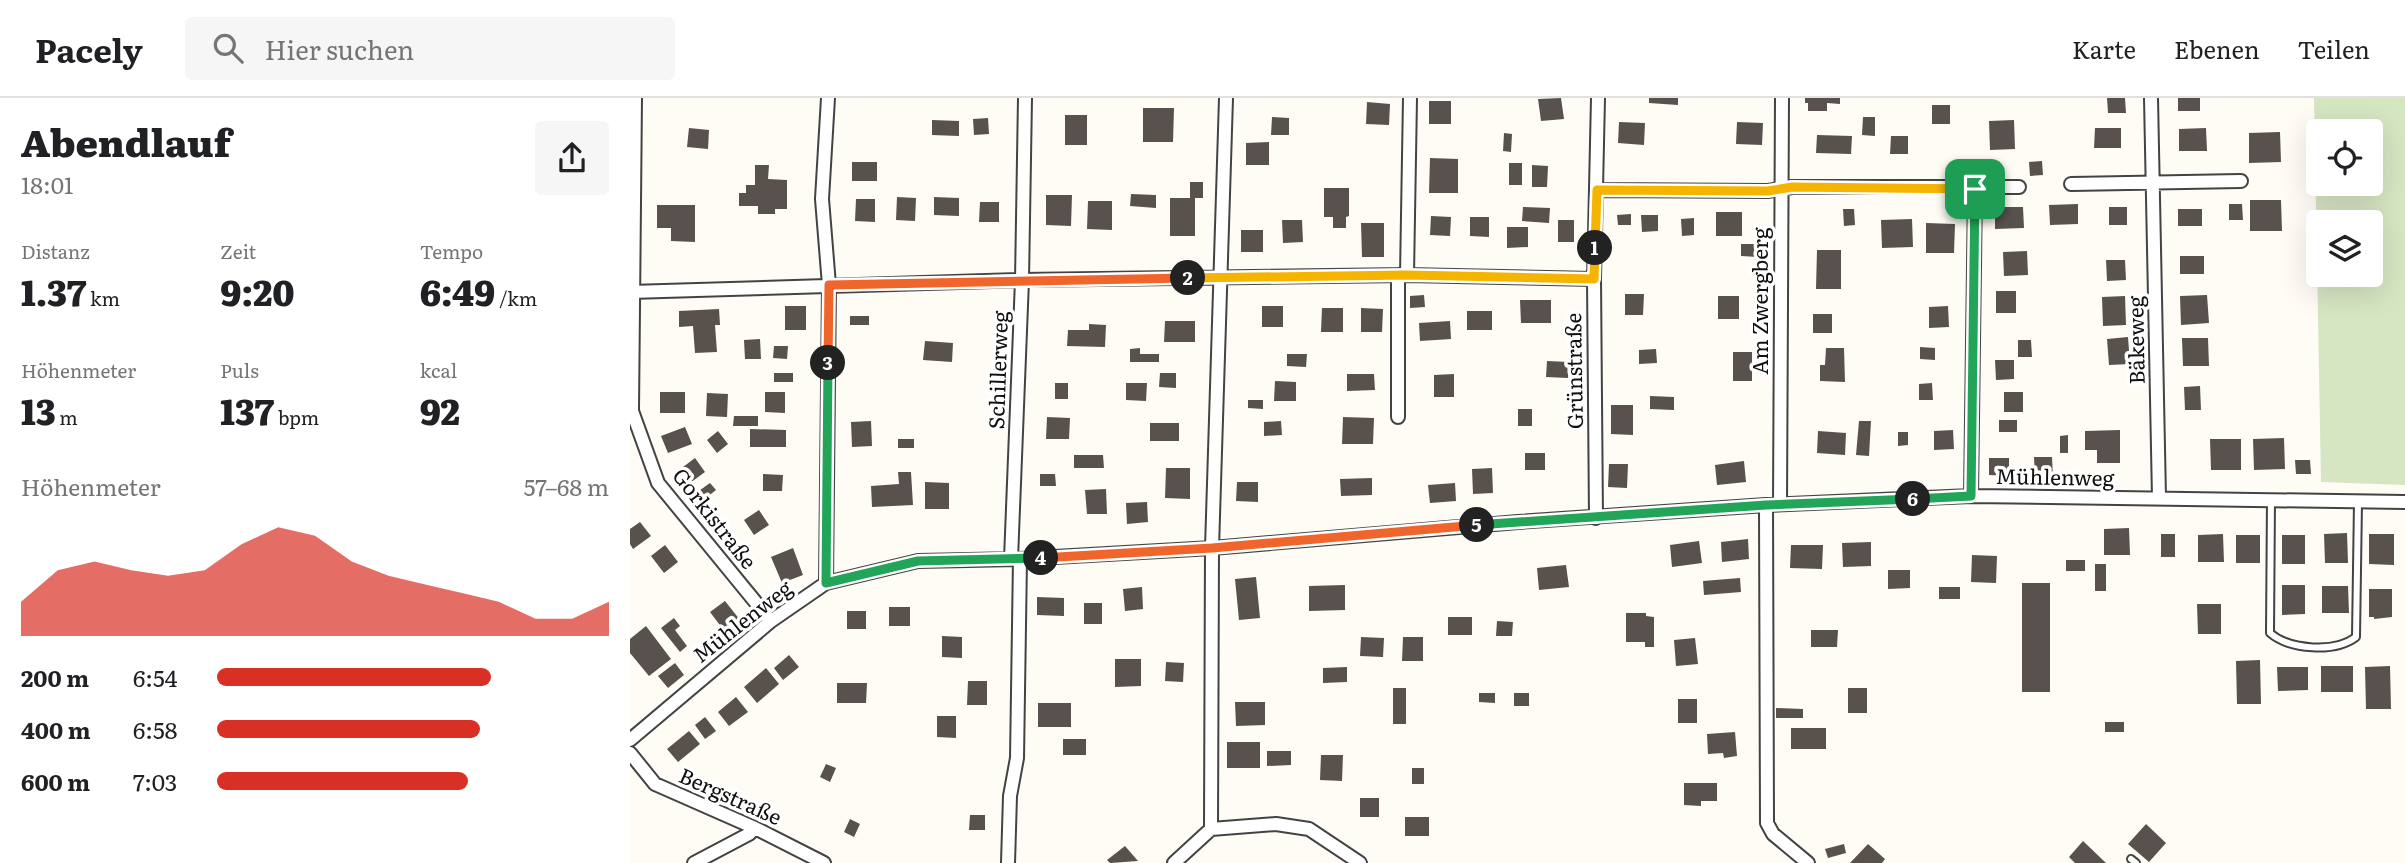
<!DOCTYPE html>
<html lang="de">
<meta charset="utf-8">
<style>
body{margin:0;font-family:Literata,serif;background:#f6f6f6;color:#202124;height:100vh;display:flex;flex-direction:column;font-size:26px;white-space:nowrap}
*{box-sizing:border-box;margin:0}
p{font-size:23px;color:#757577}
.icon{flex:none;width:38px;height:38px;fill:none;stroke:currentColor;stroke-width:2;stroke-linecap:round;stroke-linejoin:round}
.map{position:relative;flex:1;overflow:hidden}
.panel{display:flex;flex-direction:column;background:#fff;width:630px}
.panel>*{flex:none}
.controls{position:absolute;left:1676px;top:21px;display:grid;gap:14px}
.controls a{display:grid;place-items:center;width:77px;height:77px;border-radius:7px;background:#fff;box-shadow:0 7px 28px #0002;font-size:35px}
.pin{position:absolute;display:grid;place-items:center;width:60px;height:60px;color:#fff;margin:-30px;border-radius:14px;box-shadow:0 4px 10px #0006}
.km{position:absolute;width:35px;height:35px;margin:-18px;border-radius:50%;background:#222;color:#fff;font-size:19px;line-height:35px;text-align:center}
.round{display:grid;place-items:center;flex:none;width:74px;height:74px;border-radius:7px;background:#f6f6f6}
.headline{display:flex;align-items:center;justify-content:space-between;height:119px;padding:0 21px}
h1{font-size:38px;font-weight:800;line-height:52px}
.figures{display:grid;grid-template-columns:repeat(3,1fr);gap:10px;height:119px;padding:7px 21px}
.figures div{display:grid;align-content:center}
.figures b{font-size:35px;font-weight:800}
.figures small{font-size:19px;font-weight:400}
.figures p{font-size:19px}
.chart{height:196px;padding:14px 21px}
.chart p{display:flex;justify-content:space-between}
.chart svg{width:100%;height:126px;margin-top:7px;fill:#d93025;opacity:.7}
ul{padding:0 21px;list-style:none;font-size:23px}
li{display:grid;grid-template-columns:112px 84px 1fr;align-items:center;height:52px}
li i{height:18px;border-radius:9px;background:#d93025}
header{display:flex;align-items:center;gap:42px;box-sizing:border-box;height:98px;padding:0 35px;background:#fff;border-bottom:2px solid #e0e0e0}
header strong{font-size:33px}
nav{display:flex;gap:38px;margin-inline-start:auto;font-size:24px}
.search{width:490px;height:63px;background:#f6f6f6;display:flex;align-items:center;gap:18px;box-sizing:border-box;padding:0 24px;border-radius:7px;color:#757577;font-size:26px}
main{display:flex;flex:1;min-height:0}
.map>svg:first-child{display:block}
.green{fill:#d6e5c2;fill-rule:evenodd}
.building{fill:#58514e}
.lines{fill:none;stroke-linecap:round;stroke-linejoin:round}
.lane-casing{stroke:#434343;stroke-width:10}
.street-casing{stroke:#434343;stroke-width:16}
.lane{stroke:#fff;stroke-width:6}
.street{stroke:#fff;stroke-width:12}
.split-1-casing{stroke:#fff;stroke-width:14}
.split-2-casing{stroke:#fff;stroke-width:14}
.split-3-casing{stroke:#fff;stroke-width:14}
.split-4-casing{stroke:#fff;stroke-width:14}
.split-5-casing{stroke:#fff;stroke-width:14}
.split-6-casing{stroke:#fff;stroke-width:14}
.split-7-casing{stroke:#fff;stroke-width:14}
.split-1{stroke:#f5b400;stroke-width:9}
.split-2{stroke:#f5b400;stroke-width:9}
.split-3{stroke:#f0652b;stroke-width:9}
.split-4{stroke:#22a559;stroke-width:9}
.split-5{stroke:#f0652b;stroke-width:9}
.split-6{stroke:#22a559;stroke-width:9}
.split-7{stroke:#22a559;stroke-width:9}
.labels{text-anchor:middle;stroke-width:7;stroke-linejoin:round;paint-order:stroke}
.street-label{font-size:21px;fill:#101010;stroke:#fff}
</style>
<header>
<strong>Pacely</strong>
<div class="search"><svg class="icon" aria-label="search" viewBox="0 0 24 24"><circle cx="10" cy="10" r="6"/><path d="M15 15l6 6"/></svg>Hier suchen</div>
<nav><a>Karte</a><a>Ebenen</a><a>Teilen</a></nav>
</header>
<main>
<section class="panel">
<div class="headline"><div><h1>Abendlauf</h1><p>18:01</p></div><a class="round"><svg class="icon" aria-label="share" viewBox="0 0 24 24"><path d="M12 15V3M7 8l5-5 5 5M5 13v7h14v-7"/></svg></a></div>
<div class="figures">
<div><p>Distanz</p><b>1.37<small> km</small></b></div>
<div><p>Zeit</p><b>9:20</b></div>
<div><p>Tempo</p><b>6:49<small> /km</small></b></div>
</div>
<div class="figures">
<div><p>Höhenmeter</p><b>13<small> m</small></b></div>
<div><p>Puls</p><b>137<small> bpm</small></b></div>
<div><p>kcal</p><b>92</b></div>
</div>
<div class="chart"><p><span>Höhenmeter</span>57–68 m</p>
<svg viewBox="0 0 160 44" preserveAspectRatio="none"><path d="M0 44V32L10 21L20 18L30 21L40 23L50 21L60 12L70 6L80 9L90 18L100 23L110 26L120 29L130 32L140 38L150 38L160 32V44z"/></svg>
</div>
<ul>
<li><b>200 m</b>6:54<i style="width:70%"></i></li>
<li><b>400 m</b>6:58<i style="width:67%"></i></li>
<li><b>600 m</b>7:03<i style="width:64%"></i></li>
</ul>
</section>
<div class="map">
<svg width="1775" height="765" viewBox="0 0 1775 765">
<rect width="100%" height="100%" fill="#fefcf5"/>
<path class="green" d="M1684,0H1775V387L1691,384ZM1689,33H1741V86H1689ZM1689,124H1741V177H1689Z"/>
<path class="building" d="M931,0L934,21L911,23L908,1Z
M1019,0H1048V7L1019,5Z
M1175,0H1210V6L1197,5V13H1178V5H1175Z
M1477,0H1495L1496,15H1478Z
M1548,0H1570V13H1548Z
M799,3H821V26H799Z
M737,4L760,6L759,27L736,26Z
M1302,7H1320V26H1302Z
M513,10H544L543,44H513Z
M435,17H457V47H435Z
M642,19L659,20V37H641Z
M1233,19H1245V38L1232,37Z
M358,20L359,36L344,37L343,21Z
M302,22L329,23V38L302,37Z
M1384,22L1385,51L1360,52L1359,23Z
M989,24L1015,25L1014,47L988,45Z
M1107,24L1133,25L1132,47L1106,46Z
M59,30L79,32L78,51L57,49Z
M1465,30H1491V50H1464Z
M1576,30L1577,53H1549V31Z
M1650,34L1651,64L1619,65V35Z
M874,35L882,36L881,54L873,53Z
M1187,37L1222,38L1221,56L1186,55Z
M1261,38H1278V56H1260Z
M639,44V67H616V45Z
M800,60L828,61V95H799Z
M1412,63L1413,77L1400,78L1399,64Z
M222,64H247V83H222Z
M879,65H892V87H879Z
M125,67H139L138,81L157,82V111H145V116H128V108H109V95H116V87H125Z
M902,67L918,68L917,89H902Z
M560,84H573V100H565V138H540V100H560Z
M694,90H719V118L716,119V130H703V119H694Z
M501,96L526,97V110L500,108Z
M416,97H442L441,128L416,127Z
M267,99L286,100L285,123L266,122Z
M304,99L329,100V118L304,117Z
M226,101H245V124L225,123Z
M1620,102H1651L1652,133H1620Z
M458,103H482V132L457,131Z
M350,104H369V124H349Z
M1448,106V126L1420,127L1419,107Z
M1599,106H1612L1613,122H1599Z
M27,107H65V144L41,143V130H27Z
M893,109L920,110L919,125L892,123Z
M1365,109H1393L1394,130L1365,131Z
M1479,109H1497V127H1479Z
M1213,111H1224L1225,127L1214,128Z
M1548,111H1572V128H1548Z
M1086,114H1112V138H1086Z
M1001,116V127H988L987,117Z
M1011,117H1028V133L1012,134Z
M801,118L821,119L820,138L800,137Z
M840,119H859V139L840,138Z
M1064,120V137L1052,138L1051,121Z
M1282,121L1283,149L1252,150L1251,122Z
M652,122H672L673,144L653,145Z
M928,122H944V144H928Z
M731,125H754V159H732Z
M1296,125L1325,126L1324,155H1296Z
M877,129H898V149L877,150Z
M611,132H633V154H611Z
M1111,146H1128V159L1111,158Z
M1187,152H1211V191H1186Z
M1397,153L1398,177L1374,178L1373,154Z
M1550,158H1574V176H1550Z
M1476,162H1495L1496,182L1477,183Z
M1366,193H1386V215H1366Z
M995,196H1014L1013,217H995Z
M794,197L795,209L780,210V198Z
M1577,197L1579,225L1551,227L1550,198Z
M1088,198H1109V221H1088Z
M1495,198L1496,227L1473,228L1472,199Z
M890,202H921V225H891Z
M155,208H176V232H155Z
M632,208H653V229H632Z
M1318,208L1319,229L1299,230V209Z
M692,210H713V234H691Z
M731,210L753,211L752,234H731Z
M89,211L90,227H85L87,254L65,255L63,228L49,229V213Z
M837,213H862V232H837Z
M1183,216H1202V235H1183Z
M220,218H239V227H220Z
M535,223H565V244H534Z
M820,223L821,241L790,243L789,225Z
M459,226L476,227L475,249L437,248L438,232H459Z
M1498,239L1500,266L1479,267L1477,241Z
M1552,240H1578L1579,268H1553Z
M130,241L131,261H115L114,242Z
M1388,242H1401L1402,259H1388Z
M295,243L323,245L322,264L293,262Z
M144,248H158L157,261L143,260Z
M1290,249L1305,250V262L1290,261Z
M510,250V256H529V264H500V251Z
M1196,250H1214L1215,284L1190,283V267H1195Z
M1026,251L1027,265L1009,266V252Z
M1103,254H1122V283H1103Z
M657,256H677L676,269L657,268Z
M1365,262H1384V281L1366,282Z
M917,263L939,264L938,280L916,279Z
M144,275H163V284H144Z
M530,275H546V290L529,289Z
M717,276H744L745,292L717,293Z
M824,276V299H804V277Z
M645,283L666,284V303H644Z
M425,285H438V301H425Z
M496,285H517L516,303L496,302Z
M1302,285L1303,302H1289V286Z
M1570,288L1571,312H1555L1554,289Z
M30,294H55V315H30Z
M135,294H155V315L135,314Z
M1374,294H1393V314H1374Z
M77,295L98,296L97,319L76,318Z
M1020,298L1044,299V312L1020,311Z
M618,302H633V311L618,310Z
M981,307H1003V337L981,336Z
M888,311H902V328H888Z
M104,318H128V328H103Z
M417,319L440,320L439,341H416Z
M713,319L744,320L743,346H712Z
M1369,322H1387V334H1369Z
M241,323L242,348L222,349L221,324Z
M651,323L652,337L634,338V324Z
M1229,323H1241L1239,358L1226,357Z
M520,325H549V343H520Z
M55,329L62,346L38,355L31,338Z
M120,331L156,332V349H120Z
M1323,332L1324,351L1304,352V333Z
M1490,332V365H1467V352H1455V333Z
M88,333L98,346L87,355L77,342Z
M1188,333L1216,335L1215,357L1187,355Z
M1268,334H1278V347L1268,348Z
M1438,337V355H1430V338Z
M1654,340L1655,371L1624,372L1623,341Z
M268,341H284V350H268Z
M1580,341H1611V372H1581Z
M895,355H915V372H895Z
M444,357H473L474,370H444Z
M1404,359H1422L1423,380H1405Z
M65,360L75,374L60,385L49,372Z
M1359,360H1379V378L1359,377Z
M1665,362H1680L1681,376H1666Z
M1114,363L1116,384L1087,387L1085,367Z
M979,366H998L997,390L978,389Z
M536,370H560V401L535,400Z
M862,370L863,395L843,396L842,371Z
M268,374H281L283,407L242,409L241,388L269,386Z
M133,376L153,377L152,393H133Z
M410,376H425L426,388H410Z
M742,380V397L711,398L710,381Z
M295,384L319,385V411H295Z
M607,384H628V404L606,403Z
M80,385L86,392L72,403L66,395Z
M825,385L826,403L800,405L798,387Z
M476,391L477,416H457L455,392Z
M517,404L518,424L497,426L496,405Z
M129,412L139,427L124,437L114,422Z
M10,424L21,438L3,451L0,446V431Z
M1499,430L1500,457H1474V431Z
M1717,435L1718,465H1695L1694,436Z
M1531,436H1545V459H1531Z
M1593,436L1594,464H1568V437Z
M1739,436H1764V467L1739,466Z
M1606,437H1630V465H1606Z
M1652,437H1675V466H1652Z
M1118,441L1119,461L1092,464L1091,444Z
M1069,443L1072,465L1042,469L1040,447Z
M1241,444V468L1213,469L1212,445Z
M35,447L48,464L34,475L21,458Z
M1161,447H1193L1192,471L1160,470Z
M163,450L173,477L152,485L141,459Z
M1342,457L1367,458L1366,485L1341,484Z
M1436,462H1455V473H1436Z
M1465,466H1476V493H1465Z
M936,467L939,489L909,492L907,470Z
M1258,472H1280V490L1258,491Z
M626,479L630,520L609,522L605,481Z
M1110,480L1111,494L1074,497L1073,483Z
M1392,485H1420V594H1392Z
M715,487V512L679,513V488Z
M1652,487H1675V516L1652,517Z
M1692,488H1718L1719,515H1692Z
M512,489L513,511L495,513L493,491Z
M1309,489H1330V501H1309Z
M1739,491H1762V519L1744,521V519H1739Z
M407,499L434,500V518L407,517Z
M95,503L110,522L95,534L80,514Z
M454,505H472V526H454Z
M1567,506H1591V536H1568Z
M259,509H280V528H259Z
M217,513H236V531H217Z
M996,515H1016V518L1024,519V549H1015V544H996Z
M818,519H842V537H818Z
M44,520L50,528L45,532L57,548L50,554L31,530Z
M867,523L883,524L882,538H866Z
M16,528L41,561L19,578L0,555V541Z
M1181,532H1208L1207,549H1181Z
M312,538L332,539V560L312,559Z
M731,539L754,540L753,559L730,558Z
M773,539H793V563H772Z
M1065,540L1068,566L1046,568L1044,542Z
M159,557L169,569L153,582L144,570Z
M485,561H511V588L485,589Z
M1630,562L1631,606H1607L1606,563Z
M536,564L554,565L553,584L535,583Z
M45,565L54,577L38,590L28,578Z
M1691,568H1723V594H1691Z
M1760,568L1761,611H1736L1735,569Z
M717,569V584L693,585V570Z
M1647,569H1678V592L1648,593Z
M136,570L149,586L127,605L114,589Z
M338,583H357V607H337Z
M207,585H237L236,605H207Z
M763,590H776V626H763Z
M1218,590H1237V615H1218Z
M849,595H865V605L849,604Z
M884,595H899V608H884Z
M106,599L118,614L99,628L88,614Z
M1048,601H1067V625H1048Z
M605,604H635V627L606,628Z
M408,605H441V629H408Z
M1146,610L1173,611V620H1146Z
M307,618H326V640L307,639Z
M75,619L86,633L75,641L65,627Z
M1475,624H1494V634H1475Z
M1161,630H1196V651H1161Z
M59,633L70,646L48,664L37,651Z
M1105,634L1107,658L1094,660L1093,655L1078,656L1077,636Z
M433,641H456V657H433Z
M597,644H630V670H597Z
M637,653H661V667L637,668Z
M691,657H713L712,683L690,682Z
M196,666L206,670L200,684L190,679Z
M782,670H794V686H782Z
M1054,685H1087V703H1071V708L1054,707Z
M730,700H749V719H730Z
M340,717H355V732H339Z
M775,719H799V738H775Z
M220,721L230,726L224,739L214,734Z
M1516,726L1536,745L1519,764L1498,746Z
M1453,743L1476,765H1445L1439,759Z
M1214,746L1216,755L1198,760L1195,751Z
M1238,746L1255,761L1252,765H1220Z
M495,748L508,763L480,765L477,762Z"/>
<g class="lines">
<g class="lane-casing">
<path id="lane" d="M1641,401L1640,535C1660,552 1705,555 1726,539L1728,404
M1501,761L1506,765"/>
</g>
<g class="street-casing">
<path id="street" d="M5,0L2,313L28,385L141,523
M1521,0L1529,400
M1441,86L1611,83
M967,92L1138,93L1162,89H1389
M777,177L780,0
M0,194L392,182L777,177L964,181
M768,319V177
M1341,398L1345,91
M1150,406L1152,0
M1136,407L1137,725L1143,736L1178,765
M966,420L964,181L968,0
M381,461L392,182L395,0
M196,485L199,187L192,101L198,0
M0,642L141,523L196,485L288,463L390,461L582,450L888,424L1136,407L1341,398L1775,404
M0,655L25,686L125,730L194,765
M581,731L582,450L596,0
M64,765L119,736L125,730
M378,765L380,698L387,660L390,461
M544,765L581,731L646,726L679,731L730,765"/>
</g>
<use href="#lane" class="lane"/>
<use href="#street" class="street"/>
</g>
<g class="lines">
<g class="split-1-casing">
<path id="split-1" d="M965,150L967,92L1138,93L1162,89L1345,91"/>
</g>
<g class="split-2-casing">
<path id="split-2" d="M558,180L777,177L964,181L965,150"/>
</g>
<g class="split-3-casing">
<path id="split-3" d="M198,265L199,187L558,180"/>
</g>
<g class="split-4-casing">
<path id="split-4" d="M198,265L196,485L288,463L411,460"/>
</g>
<g class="split-5-casing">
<path id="split-5" d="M411,460L582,450L847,427"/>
</g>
<g class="split-6-casing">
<path id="split-6" d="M847,427L1136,407L1283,401"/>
</g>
<g class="split-7-casing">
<path id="split-7" d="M1283,401L1341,398L1345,91"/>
</g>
<use href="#split-1" class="split-1"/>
<use href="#split-2" class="split-2"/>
<use href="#split-3" class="split-3"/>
<use href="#split-4" class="split-4"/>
<use href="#split-5" class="split-5"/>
<use href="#split-6" class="split-6"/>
<use href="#split-7" class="split-7"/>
</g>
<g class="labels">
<g class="street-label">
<text transform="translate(1131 203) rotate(-90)" y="7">Am Zwergberg</text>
<text transform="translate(1507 242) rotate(-91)" y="7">Bäkeweg</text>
<text transform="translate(369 272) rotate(-88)" y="7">Schillerweg</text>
<text transform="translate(945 273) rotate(-91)" y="7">Grünstraße</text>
<text transform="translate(1425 380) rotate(1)" y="7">Mühlenweg</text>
<text transform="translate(84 421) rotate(52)" y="7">Gorkistraße</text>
<text transform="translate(113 524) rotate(-38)" y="7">Mühlenweg</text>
<text transform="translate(100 699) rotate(24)" y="7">Bergstraße</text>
</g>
</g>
</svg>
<div class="controls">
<a><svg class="icon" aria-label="locate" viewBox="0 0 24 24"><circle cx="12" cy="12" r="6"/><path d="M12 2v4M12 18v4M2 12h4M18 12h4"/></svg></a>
<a><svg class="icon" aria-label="layers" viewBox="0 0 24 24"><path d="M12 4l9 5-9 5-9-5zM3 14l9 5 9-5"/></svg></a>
</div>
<div class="pin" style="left:1345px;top:91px;background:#1e9e55"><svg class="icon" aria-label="arrive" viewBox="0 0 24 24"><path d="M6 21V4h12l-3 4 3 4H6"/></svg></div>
<b class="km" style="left:965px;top:150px">1</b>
<b class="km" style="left:558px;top:180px">2</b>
<b class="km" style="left:198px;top:265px">3</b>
<b class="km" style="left:411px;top:460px">4</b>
<b class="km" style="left:847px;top:427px">5</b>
<b class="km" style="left:1283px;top:401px">6</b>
</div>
</main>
